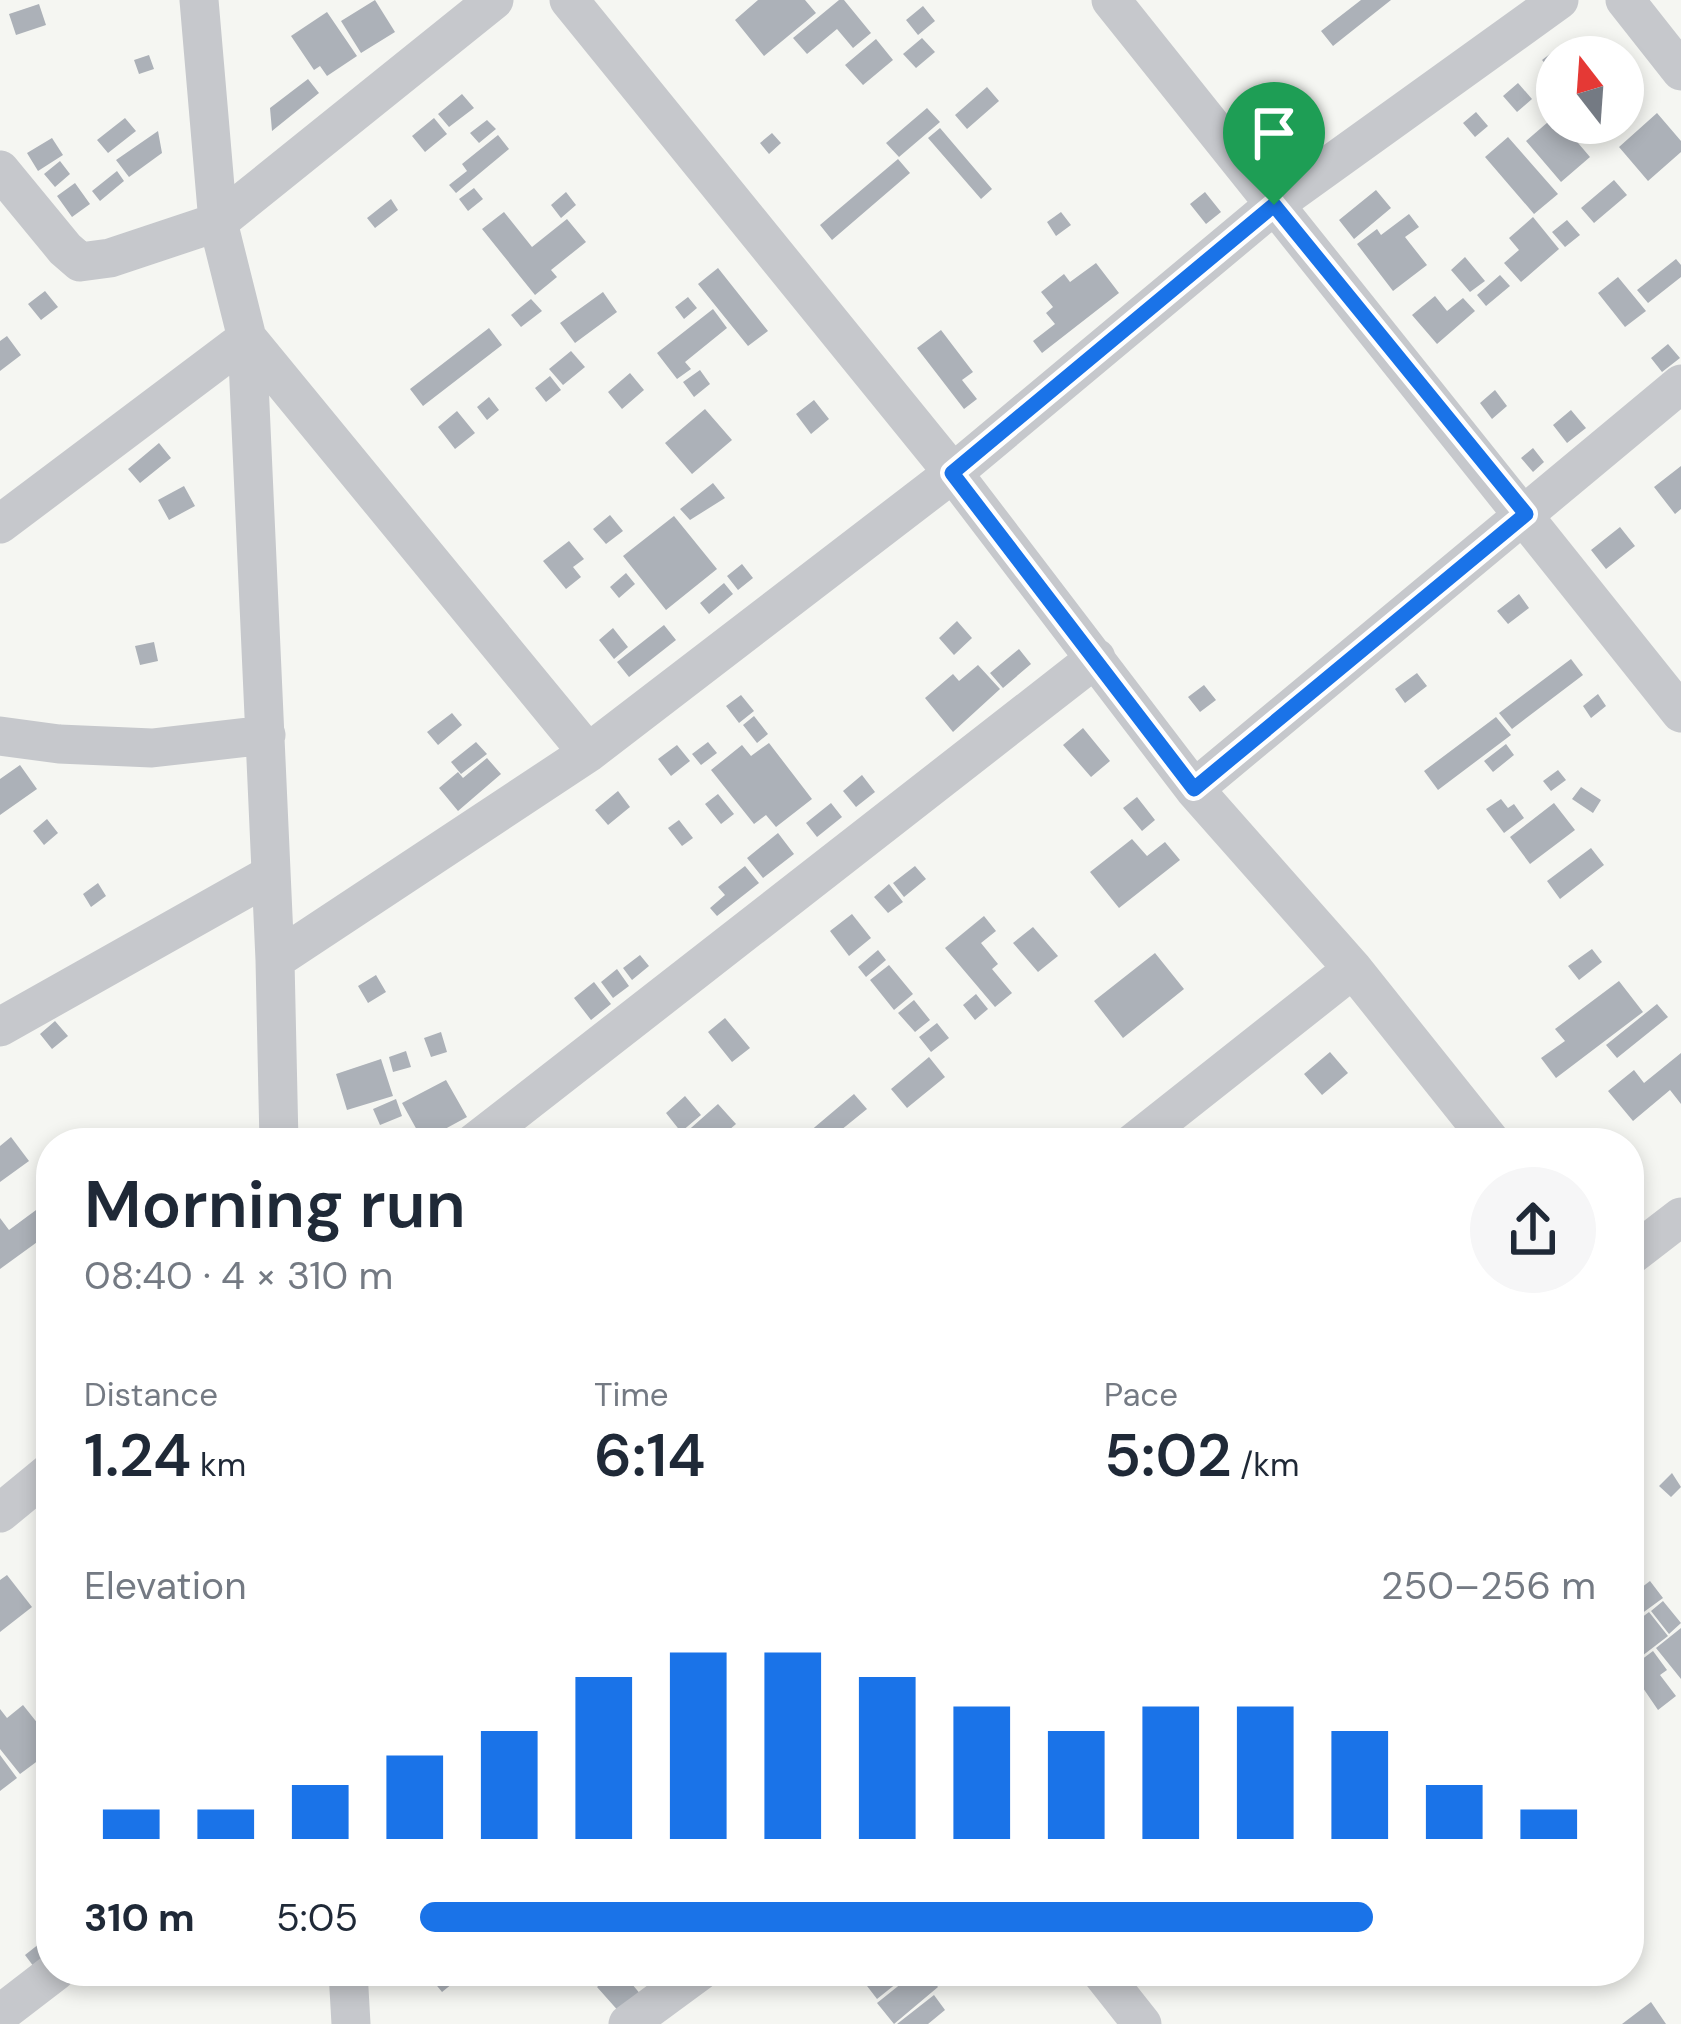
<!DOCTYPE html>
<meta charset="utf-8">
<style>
body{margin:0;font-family:"DM Sans",sans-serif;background:#f6f6f7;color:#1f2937;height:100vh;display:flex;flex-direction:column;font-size:45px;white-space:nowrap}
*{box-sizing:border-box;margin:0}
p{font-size:39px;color:#747a83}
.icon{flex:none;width:66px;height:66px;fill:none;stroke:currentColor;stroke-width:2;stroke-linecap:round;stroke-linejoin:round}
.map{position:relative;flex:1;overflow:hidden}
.drawer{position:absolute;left:36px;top:1128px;width:1608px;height:858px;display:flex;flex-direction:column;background:#fff;border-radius:48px;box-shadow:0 6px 18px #0003}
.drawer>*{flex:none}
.needle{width:78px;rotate:343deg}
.controls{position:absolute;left:1536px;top:36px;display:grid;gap:24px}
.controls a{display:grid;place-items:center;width:108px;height:108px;border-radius:50%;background:#fff;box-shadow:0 6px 18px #0003;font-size:60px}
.pin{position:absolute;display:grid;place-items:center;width:102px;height:102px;color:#fff;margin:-123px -51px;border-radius:50% 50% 50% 0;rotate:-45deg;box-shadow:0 0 12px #0007}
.pin .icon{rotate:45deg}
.round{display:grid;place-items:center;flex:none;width:126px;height:126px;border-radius:63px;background:#f6f6f7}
.summary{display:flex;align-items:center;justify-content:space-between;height:204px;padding:0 48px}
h1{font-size:66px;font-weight:600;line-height:90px}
.figures{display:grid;grid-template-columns:repeat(3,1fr);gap:18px;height:204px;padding:12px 48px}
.figures div{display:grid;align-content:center}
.figures b{font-size:60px;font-weight:600}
.figures small{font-size:33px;font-weight:400}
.figures p{font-size:33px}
.chart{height:336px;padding:24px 48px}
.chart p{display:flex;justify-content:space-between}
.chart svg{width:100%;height:216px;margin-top:12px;stroke:#1a73e8;stroke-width:6}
ul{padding:0 48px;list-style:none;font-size:39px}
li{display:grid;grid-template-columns:192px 144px 1fr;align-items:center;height:90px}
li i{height:30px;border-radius:15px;background:#1a73e8}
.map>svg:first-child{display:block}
.building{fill:#acb1b8}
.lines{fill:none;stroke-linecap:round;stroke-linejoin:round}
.minor{stroke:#c6c8cc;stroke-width:39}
.route-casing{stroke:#fff;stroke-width:24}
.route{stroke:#1a73e8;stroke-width:15}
</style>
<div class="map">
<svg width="1681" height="2024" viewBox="0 0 1681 2024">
<rect width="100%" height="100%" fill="#f5f6f2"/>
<path class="building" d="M375,0L395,32L361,53L341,21Z
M758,0H805L816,13L764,56L735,20Z
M839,0H844L871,33L853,48L837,29L807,54L793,38Z
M1361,0H1391L1333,46L1321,31Z
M39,4L46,25L16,35L9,14Z
M923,6L935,21L918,35L906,20Z
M327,12L357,56L327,76L320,66L314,70L291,36Z
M922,38L935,52L916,68L903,54Z
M876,39L893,60L863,85L845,65Z
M1559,47L1568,57H1557V77L1542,60Z
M149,55L154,69L139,74L134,60Z
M308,79L319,93L272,131L270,108Z
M1518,83L1532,99L1517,112L1503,96Z
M987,87L999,101L967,129L955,115Z
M462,94L474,108L449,127L438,114Z
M927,108L940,122L899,157L886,143Z
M1476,112L1488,126L1475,137L1463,123Z
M1657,113L1681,141V152L1648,181L1619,147Z
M1555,116L1590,157L1561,182L1526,141Z
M125,118L136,131L108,153L97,140Z
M434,118L447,134L425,152L412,136Z
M487,120L496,129L479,143L470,133Z
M940,128L992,189L981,199L928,138Z
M158,131L162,153L129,177L116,160Z
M772,133L781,143L769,154L760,143Z
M498,135L509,149L456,193L449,185L467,171L462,164Z
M1508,137L1558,194L1534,214L1485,157Z
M52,138L63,155L38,171L27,153Z
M898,159L910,173L832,240L820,225Z
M60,161L70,174L55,187L44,174Z
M117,171L124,181L100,201L92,191Z
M1614,180L1627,195L1594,223L1581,208Z
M75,183L90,204L72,217L57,196Z
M474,188L483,199L468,211L459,199Z
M1376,190L1391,208L1354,239L1339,220Z
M566,192L576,205L561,218L551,205Z
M1205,192L1221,212L1206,224L1190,204Z
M391,199L398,210L375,228L367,218Z
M504,212L532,247L567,219L586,242L551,270L557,277L535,295L482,229Z
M1061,212L1071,225L1056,236L1047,222Z
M1409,214L1419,227L1405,237L1427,265L1393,291L1357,244L1377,229L1381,235Z
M1533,217L1559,249L1521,282L1504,263L1519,250L1509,238Z
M1567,220L1580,235L1565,247L1552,232Z
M1465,257L1485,281L1470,292L1451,270Z
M1676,259L1681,265V277L1648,303L1637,290Z
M1096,263L1119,293L1042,353L1033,341L1055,324L1046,313L1053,307L1041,292L1064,274L1070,282Z
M718,268L768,331L748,346L698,284Z
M1500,275L1510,286L1486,306L1477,295Z
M1618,277L1646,311L1625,327L1598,293Z
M45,291L58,307L41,320L28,304Z
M603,292L617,312L575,343L560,323Z
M1435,296L1447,311L1463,298L1475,311L1437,344L1412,315Z
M688,297L697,308L684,319L675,307Z
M531,299L542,311L521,327L511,315Z
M713,309L727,328L685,362L691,369L677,379L657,353Z
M489,328L502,345L423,406L410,389Z
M941,330L973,372L962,380L977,399L964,409L917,348Z
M7,336L21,355L0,371V341Z
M1668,344L1680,358L1662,372L1651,358Z
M571,351L585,367L563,385L549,369Z
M700,370L710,384L694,397L683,382Z
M630,373L644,390L622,409L608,392Z
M550,376L561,390L546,402L535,388Z
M1495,390L1507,406L1492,419L1480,403Z
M489,397L499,410L487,420L477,407Z
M814,400L829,419L811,434L796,414Z
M705,409L732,440L692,474L665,443Z
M1571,410L1586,428L1567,443L1553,425Z
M457,411L475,433L455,449L438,427Z
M159,443L171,458L140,483L128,469Z
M1533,448L1544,462L1533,472L1521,458Z
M1681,466V509L1675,514L1654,487Z
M713,483L725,498L690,520L680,509Z
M184,486L195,506L169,520L158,500Z
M610,515L623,531L606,544L593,529Z
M674,516L717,569L666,610L623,556Z
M1620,527L1635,546L1606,569L1591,550Z
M569,541L584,559L573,567L581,577L566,589L543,561Z
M742,564L753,578L738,590L727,576Z
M626,573L635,584L619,598L610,587Z
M724,583L733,594L709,614L700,603Z
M1519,594L1529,608L1508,624L1497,611Z
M957,621L972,638L954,655L939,638Z
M664,625L676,640L629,677L617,662Z
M613,628L628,647L614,659L599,640Z
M154,642L158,661L140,665L135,646Z
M1019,649L1031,664L1003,688L990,673Z
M1571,659L1583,675L1512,729L1499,713Z
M978,665L1000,689L953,732L925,698L953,674L959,681Z
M1417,673L1427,686L1405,703L1395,689Z
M1204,685L1216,700L1200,712L1188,697Z
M1598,694L1606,706L1591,718L1583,706Z
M741,695L754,711L739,723L726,706Z
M452,713L462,725L438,745L427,732Z
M754,716L768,734L757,743L743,725Z
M1496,717L1511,735L1438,790L1424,771Z
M1083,728L1110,761L1091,777L1063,745Z
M476,742L487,754L461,774L451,762Z
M708,742L717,753L701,765L692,754Z
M769,743L812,799L776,827L766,815L754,824L711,770L742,745L751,756Z
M1506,744L1514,755L1493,772L1484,761Z
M677,745L690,761L671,776L658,759Z
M487,758L501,774L458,811L439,788L458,772L463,778Z
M20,765L37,789L0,815V779Z
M1558,770L1566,780L1551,791L1543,781Z
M862,775L875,792L856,807L843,791Z
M1581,787L1601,800L1593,813L1572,799Z
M618,791L630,807L608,825L595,810Z
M718,794L734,814L721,824L705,804Z
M1137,797L1155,820L1142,831L1123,808Z
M1501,799L1508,808L1514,804L1524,818L1504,833L1486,809Z
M831,803L842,817L817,837L806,823Z
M1554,803L1575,830L1530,864L1510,837Z
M47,819L58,833L44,845L33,831Z
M679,820L693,838L682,846L668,828Z
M778,833L794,854L763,878L747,858Z
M1132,839L1147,856L1165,842L1180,860L1119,908L1090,872Z
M1591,848L1604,865L1560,899L1547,881Z
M745,866L759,883L717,916L710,908L725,895L718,887Z
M915,866L926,879L904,897L893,883Z
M98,883L106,896L91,907L83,894Z
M889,884L903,902L888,913L874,897Z
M852,914L871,938L849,956L830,931Z
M984,916L996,931L981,943L998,964L992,969L1012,993L995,1007L945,948Z
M1033,927L1058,956L1038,972L1013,943Z
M1592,949L1602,962L1579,980L1568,966Z
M878,950L886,960L866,977L858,967Z
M1155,953L1184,989L1123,1038L1094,1001Z
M640,955L649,966L632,980L623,968Z
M889,965L913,994L894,1010L870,980Z
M617,969L629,986L613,998L601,982Z
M376,975L386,992L368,1003L358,986Z
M1619,981L1643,1012L1556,1078L1541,1058L1565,1041L1555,1029Z
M594,982L611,1004L591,1020L574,998Z
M976,994L988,1009L975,1020L963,1005Z
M914,1000L930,1020L915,1032L898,1013Z
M1657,1004L1668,1017L1617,1058L1606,1045Z
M725,1018L750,1048L732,1062L708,1032Z
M55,1021L68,1036L52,1049L40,1034Z
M937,1023L949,1038L931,1052L919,1037Z
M441,1032L447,1052L431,1057L424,1038Z
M406,1051L411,1067L393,1072L389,1057Z
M1330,1052L1348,1073L1322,1095L1304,1074Z
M1681,1053V1104L1670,1090L1633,1121L1608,1091L1634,1070L1644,1083Z
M929,1057L945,1077L907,1108L891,1089Z
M381,1059L393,1096L347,1110L336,1074Z
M446,1080L467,1117L423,1141L402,1103Z
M854,1094L867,1109L825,1143H796Z
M685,1096L701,1115L681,1132L666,1113Z
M396,1099L402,1116L380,1125L373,1109Z
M718,1104L736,1124L714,1143H689L683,1135Z
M575,1128L589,1143H558Z
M11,1137L29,1161L0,1182V1146Z
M51,1199V1232L0,1269V1218L9,1230Z
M1672,1473L1681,1487L1671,1497L1659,1486Z
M7,1575L32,1607L0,1632V1580Z
M1650,1581L1663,1598L1637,1617L1629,1607V1597Z
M1663,1601L1681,1623L1669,1634L1651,1611Z
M1649,1612L1668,1636L1629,1666V1627Z
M1681,1628V1679L1656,1648Z
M1653,1651L1667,1670L1660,1675L1676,1696L1658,1710L1643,1688L1635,1694L1629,1685V1669Z
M23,1705L51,1740V1751L20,1774L0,1749V1709L7,1718Z
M0,1755L17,1778L0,1791Z
M44,1940L51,1949V1961L37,1971L25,1955Z
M425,1971H468L442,1992Z
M616,1971H621L642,1996L621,2014L597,1987Z
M878,1971H912L877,1999L864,1982Z
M917,1971H925L938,1987L894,2024L877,2003Z
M934,1995L945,2010L928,2024H897Z
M1651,2002L1666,2024H1622Z"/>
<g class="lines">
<path class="minor" d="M199,0L218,222L247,338L275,960L279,1143
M569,0L953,473L1194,789L1353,969L1492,1143
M1111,0L1681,713
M1625,0L1681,71
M0,170L65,249L80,262L110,258L218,222L494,0
M0,524L247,338L588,753
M0,736L59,744L152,748L266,735
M1194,789L1681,384
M275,960L588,753L953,473L1274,205L1559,0
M0,1027L270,875
M474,1143L1096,658
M1133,1143L1353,969
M1629,1257L1681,1217
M0,1513L51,1471
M348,1971L351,2024
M1100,1971L1142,2024
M0,2014L56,1971
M628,2024L700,1971"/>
</g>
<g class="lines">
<g class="route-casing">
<path id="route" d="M1274,205L1526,514L1194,789L952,473Z"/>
</g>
<use href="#route" class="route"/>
</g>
</svg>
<div class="controls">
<a><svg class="needle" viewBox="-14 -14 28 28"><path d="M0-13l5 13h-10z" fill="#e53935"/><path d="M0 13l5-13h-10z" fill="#747a83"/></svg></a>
</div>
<div class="pin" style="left:1274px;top:205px;background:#1e9e55"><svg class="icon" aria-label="arrive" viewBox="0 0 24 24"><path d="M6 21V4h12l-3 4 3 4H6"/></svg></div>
<section class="drawer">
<div class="summary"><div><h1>Morning run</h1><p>08:40 · 4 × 310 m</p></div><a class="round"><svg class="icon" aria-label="share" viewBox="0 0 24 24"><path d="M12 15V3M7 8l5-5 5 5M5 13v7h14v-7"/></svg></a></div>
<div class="figures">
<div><p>Distance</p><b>1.24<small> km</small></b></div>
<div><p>Time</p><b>6:14</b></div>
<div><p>Pace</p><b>5:02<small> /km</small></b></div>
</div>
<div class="chart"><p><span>Elevation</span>250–256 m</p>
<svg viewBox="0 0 160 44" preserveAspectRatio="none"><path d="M5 44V38M15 44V38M25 44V33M35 44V27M45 44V22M55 44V11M65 44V6M75 44V6M85 44V11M95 44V17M105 44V22M115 44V17M125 44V17M135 44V22M145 44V33M155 44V38"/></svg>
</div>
<ul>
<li><b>310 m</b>5:05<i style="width:81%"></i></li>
</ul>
</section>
</div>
